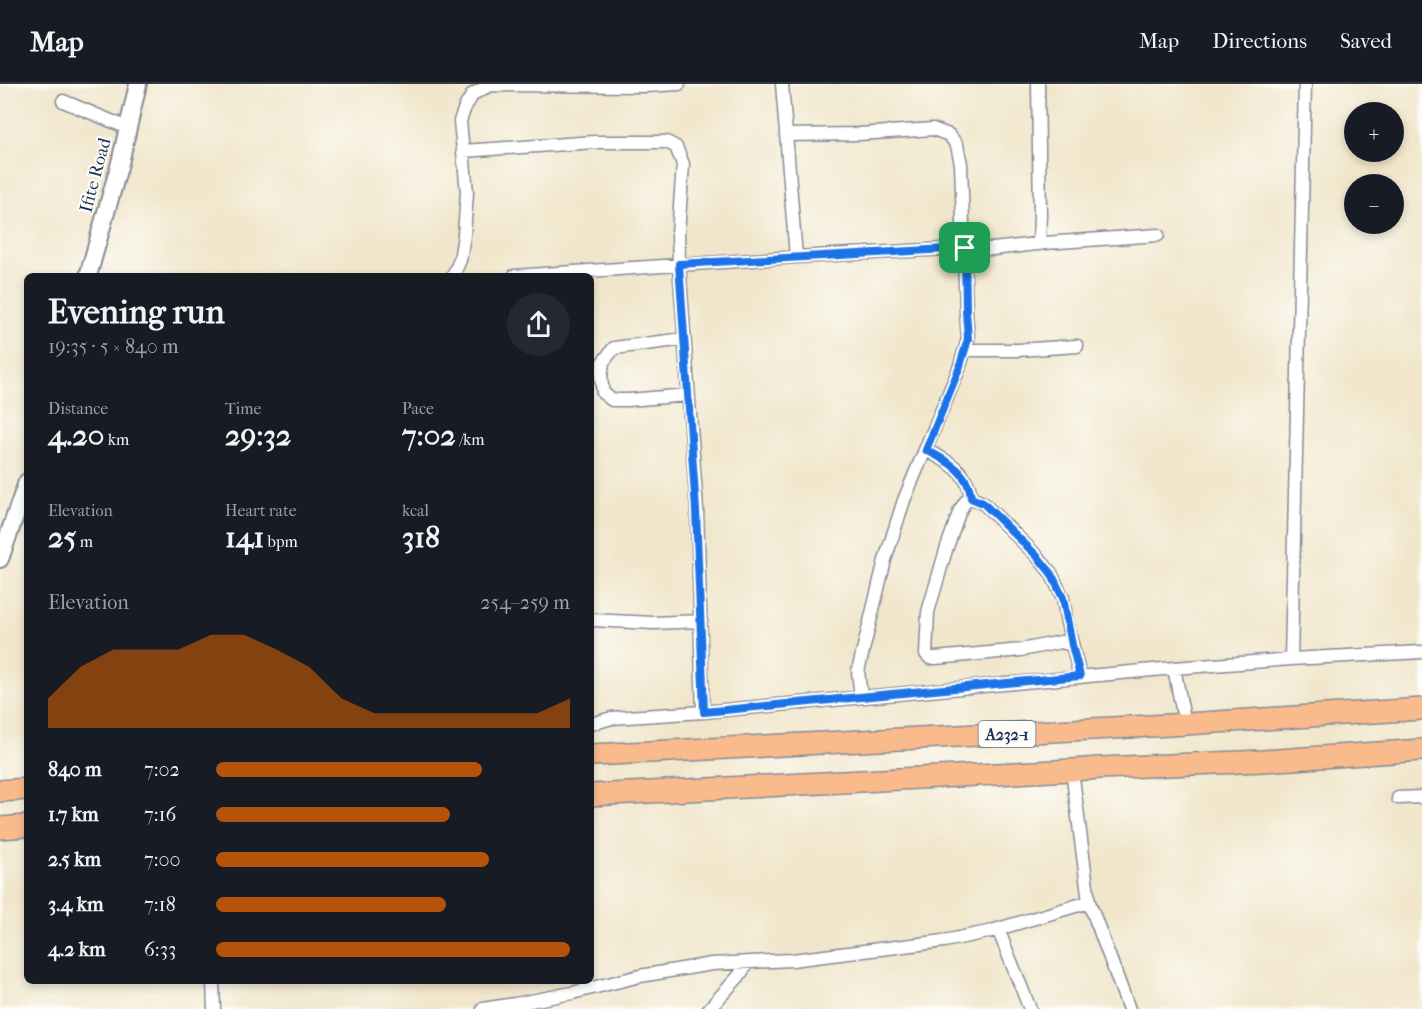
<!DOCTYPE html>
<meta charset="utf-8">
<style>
body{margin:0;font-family:"IM FELL French Canon",serif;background:#242831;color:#f1f3f6;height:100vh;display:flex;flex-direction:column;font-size:22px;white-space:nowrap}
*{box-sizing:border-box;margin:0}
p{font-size:20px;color:#9ea1a6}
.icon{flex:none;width:33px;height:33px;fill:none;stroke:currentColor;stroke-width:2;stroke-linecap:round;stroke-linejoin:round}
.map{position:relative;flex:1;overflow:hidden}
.side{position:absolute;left:24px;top:189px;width:570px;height:711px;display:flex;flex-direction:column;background:#171b24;border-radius:9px;box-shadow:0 3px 9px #0003}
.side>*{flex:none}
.controls{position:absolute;left:1344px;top:18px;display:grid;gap:12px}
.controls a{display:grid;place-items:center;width:60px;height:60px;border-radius:50%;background:#171b24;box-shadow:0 3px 9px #0003;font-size:30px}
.pin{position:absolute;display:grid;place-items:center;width:51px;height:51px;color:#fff;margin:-26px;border-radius:12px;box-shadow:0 3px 9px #0006}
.round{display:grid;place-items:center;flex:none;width:63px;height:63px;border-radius:32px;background:#242831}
.headline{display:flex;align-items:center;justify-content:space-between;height:102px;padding:0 24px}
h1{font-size:33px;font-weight:800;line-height:45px}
.metrics{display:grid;grid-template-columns:repeat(3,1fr);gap:9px;height:102px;padding:6px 24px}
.metrics div{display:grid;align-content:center}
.metrics b{font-size:30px;font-weight:800}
.metrics small{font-size:16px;font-weight:400}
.metrics p{font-size:16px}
.chart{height:168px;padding:12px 24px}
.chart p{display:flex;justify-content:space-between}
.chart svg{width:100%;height:108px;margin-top:6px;fill:#b45309;opacity:.7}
ul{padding:0 24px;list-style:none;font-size:20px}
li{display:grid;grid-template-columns:96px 72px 1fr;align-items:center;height:45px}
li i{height:15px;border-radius:8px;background:#b45309}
header{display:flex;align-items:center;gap:36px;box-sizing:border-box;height:84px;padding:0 30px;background:#171b24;border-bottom:2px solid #363941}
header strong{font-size:28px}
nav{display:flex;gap:33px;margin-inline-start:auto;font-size:21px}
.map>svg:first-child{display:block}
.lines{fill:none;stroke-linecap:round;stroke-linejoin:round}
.minor-casing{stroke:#868a94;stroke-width:15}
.tertiary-casing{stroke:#868a94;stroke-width:20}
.trunk-casing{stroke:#868a94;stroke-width:24}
.minor{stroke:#fff;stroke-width:12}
.tertiary{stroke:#fff;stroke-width:16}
.trunk{stroke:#fabb8c;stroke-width:21}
.route-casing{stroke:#fff;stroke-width:12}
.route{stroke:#1a73e8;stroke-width:8}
.labels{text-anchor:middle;stroke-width:4.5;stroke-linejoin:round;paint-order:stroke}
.shield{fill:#fdfcf7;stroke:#5f6c8c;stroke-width:1.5}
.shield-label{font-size:16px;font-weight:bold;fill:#1b2f5e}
.street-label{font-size:18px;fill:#1b2f5e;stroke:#fdfcf7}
</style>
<header>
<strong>Map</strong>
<nav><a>Map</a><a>Directions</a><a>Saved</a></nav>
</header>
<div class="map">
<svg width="1422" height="925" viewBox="0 0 1422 925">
<rect width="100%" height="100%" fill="#fdfcf7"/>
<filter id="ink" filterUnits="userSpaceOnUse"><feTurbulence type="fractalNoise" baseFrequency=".0167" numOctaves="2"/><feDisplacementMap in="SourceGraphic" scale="12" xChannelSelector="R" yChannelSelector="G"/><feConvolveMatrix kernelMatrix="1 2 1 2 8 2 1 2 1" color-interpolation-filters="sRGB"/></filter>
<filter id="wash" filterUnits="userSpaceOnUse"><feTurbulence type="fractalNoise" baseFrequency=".008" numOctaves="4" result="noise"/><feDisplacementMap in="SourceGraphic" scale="24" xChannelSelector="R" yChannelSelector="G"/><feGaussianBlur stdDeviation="1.35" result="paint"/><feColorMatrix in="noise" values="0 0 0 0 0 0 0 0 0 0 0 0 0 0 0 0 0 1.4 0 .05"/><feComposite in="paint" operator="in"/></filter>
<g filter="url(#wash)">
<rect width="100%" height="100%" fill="#f1e6cb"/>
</g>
<g filter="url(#ink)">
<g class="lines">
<g class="minor-casing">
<path id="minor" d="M782,0L796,173
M1038,0L1040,131L1039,160
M63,17L128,44
M786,51L859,50L933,45L949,51L957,61L961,80L966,227L968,255L959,285L904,416L885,476L858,587L861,613
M463,67L595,58H667L676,63L683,80L678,150L679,180L697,426L703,628
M453,192L460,176L464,151L467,108L460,37L465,23L473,10L490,1L646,2L679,0
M514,192L796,173L965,164L993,165L1045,159L1158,151
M684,255L614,264L603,278L601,294L603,309L612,316H628L688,311
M965,266H1018L1077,262
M926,366C948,377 969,388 971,414
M971,414L966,417L960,426L946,466L928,528L926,570L930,574H936L1021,566L1061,558L1072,561
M971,414L983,419L1037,472L1051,489L1063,514L1066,534L1080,593
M591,536L654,539L701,537
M1291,575L1305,0
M1174,584L1185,640
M591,640L612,634L703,628L1174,584L1291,575L1422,568
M1072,686L1089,818L1129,925
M1398,714L1422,713
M998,845L1030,925
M213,897L214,925
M483,925L515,920L572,909L640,892L712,880L792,876L944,857L988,848L1089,818
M709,925L739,892L748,878"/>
</g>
<g class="tertiary-casing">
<path id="tertiary" d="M88,192L120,79L138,0
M0,475L27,398"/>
</g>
<g class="trunk-casing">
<path id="trunk" d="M591,671L1170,641L1422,625
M0,707L27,705
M591,711L1072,686L1100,684L1263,677L1422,666
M0,744L27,742"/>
</g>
<use href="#minor" class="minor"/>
<use href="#tertiary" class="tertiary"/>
<use href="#trunk" class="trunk"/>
</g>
</g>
<g class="lines" filter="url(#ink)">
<g class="route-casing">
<path id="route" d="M965,164L966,227L968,255L959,285L926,366C948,377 969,388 971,414L983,419L1037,472L1051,489L1063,514L1072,561L1080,592L704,628L696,426L679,180Z"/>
</g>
<use href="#route" class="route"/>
</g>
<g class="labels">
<rect class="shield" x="978.5" y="637" width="57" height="26" rx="4.5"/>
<g class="shield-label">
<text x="1007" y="656">A232-1</text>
</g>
<g class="street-label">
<text transform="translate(95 91) rotate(-75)" y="6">Ifite Road</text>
</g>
</g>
</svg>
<div class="controls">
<a>+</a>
<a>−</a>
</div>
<div class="pin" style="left:965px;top:164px;background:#1e9e55"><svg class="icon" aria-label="arrive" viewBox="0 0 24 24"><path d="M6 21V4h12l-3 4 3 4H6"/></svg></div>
<section class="side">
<div class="headline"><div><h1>Evening run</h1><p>19:35 · 5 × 840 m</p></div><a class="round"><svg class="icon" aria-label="share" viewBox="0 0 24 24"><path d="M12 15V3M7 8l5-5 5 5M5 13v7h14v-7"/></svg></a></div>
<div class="metrics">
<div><p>Distance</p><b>4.20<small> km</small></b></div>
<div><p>Time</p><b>29:32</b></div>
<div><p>Pace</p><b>7:02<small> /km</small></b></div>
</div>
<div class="metrics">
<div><p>Elevation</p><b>25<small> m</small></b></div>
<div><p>Heart rate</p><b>141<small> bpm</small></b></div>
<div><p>kcal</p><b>318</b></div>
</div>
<div class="chart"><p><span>Elevation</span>254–259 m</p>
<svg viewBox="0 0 160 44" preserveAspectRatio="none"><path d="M0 44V32L10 19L20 12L30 12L40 12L50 6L60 6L70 12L80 19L90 32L100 38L110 38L120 38L130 38L140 38L150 38L160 32V44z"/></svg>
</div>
<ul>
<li><b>840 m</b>7:02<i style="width:75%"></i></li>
<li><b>1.7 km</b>7:16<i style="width:66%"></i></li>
<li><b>2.5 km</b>7:00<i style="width:77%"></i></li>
<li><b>3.4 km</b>7:18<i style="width:65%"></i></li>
<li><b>4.2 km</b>6:33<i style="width:100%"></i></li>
</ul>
</section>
</div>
